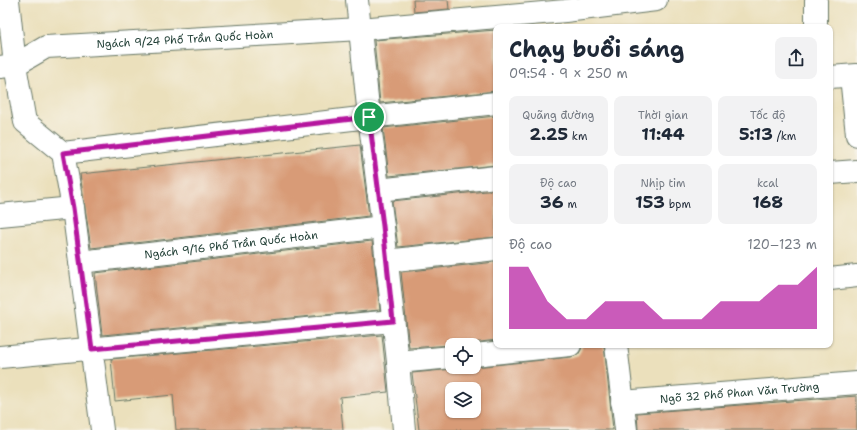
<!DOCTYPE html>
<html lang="vi">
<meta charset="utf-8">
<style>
body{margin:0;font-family:"Shantell Sans",sans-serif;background:#f2f2f3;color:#1f2937;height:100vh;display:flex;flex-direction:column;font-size:15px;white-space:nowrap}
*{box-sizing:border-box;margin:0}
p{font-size:13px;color:#747a83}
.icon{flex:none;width:22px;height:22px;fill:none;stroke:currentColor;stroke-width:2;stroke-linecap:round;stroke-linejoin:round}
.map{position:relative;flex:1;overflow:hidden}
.side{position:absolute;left:493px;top:24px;width:340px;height:324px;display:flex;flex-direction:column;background:#fff;border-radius:8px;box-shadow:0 1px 3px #0004}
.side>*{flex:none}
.buttons{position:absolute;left:445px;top:338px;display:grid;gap:8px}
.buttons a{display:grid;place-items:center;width:36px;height:36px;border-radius:8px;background:#fff;box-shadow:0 1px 3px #0004;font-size:20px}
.pin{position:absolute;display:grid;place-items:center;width:34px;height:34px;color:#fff;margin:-17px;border:2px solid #fff;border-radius:50%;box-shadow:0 1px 4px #0007}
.round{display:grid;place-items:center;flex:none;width:42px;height:42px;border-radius:8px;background:#f2f2f3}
.headline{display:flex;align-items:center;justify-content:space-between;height:68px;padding:0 16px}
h1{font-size:22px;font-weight:700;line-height:30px}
.figures{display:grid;grid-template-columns:repeat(3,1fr);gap:6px;height:68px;padding:4px 16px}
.figures div{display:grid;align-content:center;border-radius:8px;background:#f2f2f3;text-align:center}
.figures b{font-size:17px;font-weight:700}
.figures small{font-size:11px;font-weight:400}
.figures p{font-size:11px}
.chart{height:112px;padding:8px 16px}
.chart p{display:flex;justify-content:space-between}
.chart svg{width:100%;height:72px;margin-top:4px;fill:#b5179e;opacity:.7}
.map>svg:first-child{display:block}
.building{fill:#d89b77;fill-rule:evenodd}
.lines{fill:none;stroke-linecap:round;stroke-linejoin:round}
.minor-casing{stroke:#667664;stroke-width:24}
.minor{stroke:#fff;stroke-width:22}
.route-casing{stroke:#fff;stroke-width:8}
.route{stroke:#b5179e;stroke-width:5}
.labels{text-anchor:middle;stroke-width:3;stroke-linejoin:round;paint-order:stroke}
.street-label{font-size:11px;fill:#1f3d34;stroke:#f7f3e8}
</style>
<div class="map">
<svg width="857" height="430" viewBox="0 0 857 430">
<rect width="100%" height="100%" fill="#f7f3e8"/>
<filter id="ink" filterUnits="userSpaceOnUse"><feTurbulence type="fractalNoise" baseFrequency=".025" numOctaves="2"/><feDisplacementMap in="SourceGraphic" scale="8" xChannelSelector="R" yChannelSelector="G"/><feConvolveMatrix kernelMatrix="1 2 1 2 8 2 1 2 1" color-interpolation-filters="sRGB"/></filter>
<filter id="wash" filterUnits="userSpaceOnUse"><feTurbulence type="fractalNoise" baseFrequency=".012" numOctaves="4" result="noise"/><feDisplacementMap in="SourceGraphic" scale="16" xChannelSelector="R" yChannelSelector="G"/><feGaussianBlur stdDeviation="0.9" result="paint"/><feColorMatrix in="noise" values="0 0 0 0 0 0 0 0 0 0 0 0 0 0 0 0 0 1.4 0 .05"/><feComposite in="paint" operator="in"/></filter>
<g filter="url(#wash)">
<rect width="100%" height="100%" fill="#ebe0bc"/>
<g id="blocks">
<path class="building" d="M413,0H448L449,9L414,12Z
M496,30V91L380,103L374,40Z
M496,116V165L389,176L383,128Z
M360,145L369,216L91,248L80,174Z
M496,190V237L398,247L392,201Z
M372,241L380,310L102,335L95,273Z
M496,262V340L473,343L467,345H451L409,348L401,272Z
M382,335L388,392L340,397L343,430H176L173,395L115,401L111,359Z
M582,345H604L613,430H419L412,373L453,369L459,367H475L571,357L578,355L581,350ZM452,389H474V411H452Z
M857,396V430H638L637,413Z"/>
</g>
</g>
<g filter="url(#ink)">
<use href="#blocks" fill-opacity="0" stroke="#667664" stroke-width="1"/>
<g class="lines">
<g class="minor-casing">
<g id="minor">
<path d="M8,0L15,65L25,122L63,153L73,208L102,430"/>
<path d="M357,0L369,117L383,227L398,362L404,430"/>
<path d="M816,0V27"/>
<path id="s1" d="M0,67L15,65L46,47L360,29L565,11L656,0"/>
<path d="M851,76L857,135"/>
<path d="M830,77L857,75"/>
<path d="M63,153L369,117L496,103"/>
<path d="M830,173L857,171"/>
<path d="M378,190L496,177"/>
<path d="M0,215L73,208"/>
<path d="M386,261L496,249"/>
<path id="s2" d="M80,262L383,227"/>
<path d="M830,279L857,276"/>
<path d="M616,345L626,430"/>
<path d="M474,355L570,345"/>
<path d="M0,357L393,321"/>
<path d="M398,362L452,357"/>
<path id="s3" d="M622,402L857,383"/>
</g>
</g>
<use href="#minor" class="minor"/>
</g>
</g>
<g class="lines" filter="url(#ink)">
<g class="route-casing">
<path id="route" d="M369,117L383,226L393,321L92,349L73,208L63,153Z"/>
</g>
<use href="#route" class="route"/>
</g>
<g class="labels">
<g class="street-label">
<text dy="4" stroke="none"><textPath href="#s1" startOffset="190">Ngách 9/24 Phố Trần Quốc Hoàn</textPath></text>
<text dy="4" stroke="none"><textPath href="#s2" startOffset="152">Ngách 9/16 Phố Trần Quốc Hoàn</textPath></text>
<text dy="4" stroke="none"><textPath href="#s3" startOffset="118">Ngõ 32 Phố Phan Văn Trường</textPath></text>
</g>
</g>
</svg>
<div class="buttons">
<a><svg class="icon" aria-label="locate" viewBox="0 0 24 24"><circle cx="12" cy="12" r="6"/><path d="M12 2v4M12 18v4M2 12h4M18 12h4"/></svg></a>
<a><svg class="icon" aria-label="layers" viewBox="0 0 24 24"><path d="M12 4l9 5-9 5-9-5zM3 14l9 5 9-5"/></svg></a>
</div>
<div class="pin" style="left:369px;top:117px;background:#1e9e55"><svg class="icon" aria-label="arrive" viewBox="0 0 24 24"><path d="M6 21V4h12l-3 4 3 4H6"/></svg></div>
<section class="side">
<div class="headline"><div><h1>Chạy buổi sáng</h1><p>09:54 · 9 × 250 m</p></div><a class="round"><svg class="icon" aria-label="share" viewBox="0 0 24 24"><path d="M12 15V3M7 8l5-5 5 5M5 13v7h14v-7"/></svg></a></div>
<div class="figures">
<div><p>Quãng đường</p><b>2.25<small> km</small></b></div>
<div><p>Thời gian</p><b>11:44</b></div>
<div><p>Tốc độ</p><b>5:13<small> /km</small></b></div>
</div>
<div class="figures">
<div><p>Độ cao</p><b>36<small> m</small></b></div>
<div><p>Nhịp tim</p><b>153<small> bpm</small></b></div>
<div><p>kcal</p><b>168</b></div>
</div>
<div class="chart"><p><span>Độ cao</span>120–123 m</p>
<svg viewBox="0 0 160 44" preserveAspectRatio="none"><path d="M0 44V6L10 6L20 27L30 38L40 38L50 27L60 27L70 27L80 38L90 38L100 38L110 27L120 27L130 27L140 17L150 17L160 6V44z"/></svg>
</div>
</section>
</div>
